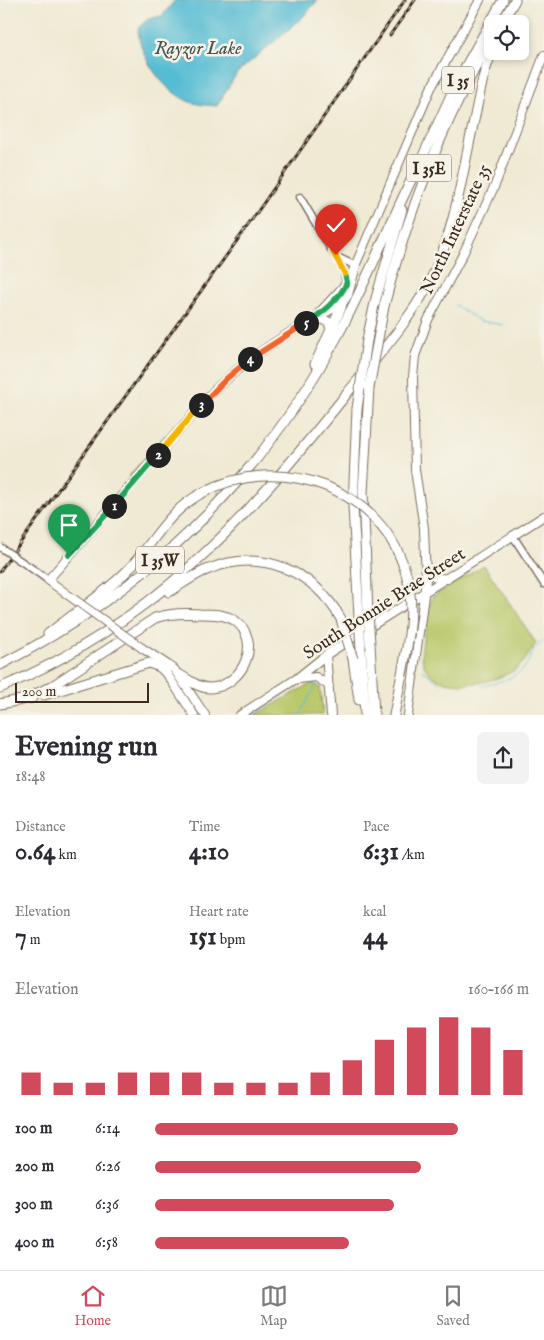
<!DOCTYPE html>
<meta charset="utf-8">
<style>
body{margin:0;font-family:"IM FELL English",serif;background:#f2f2f3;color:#2b2b33;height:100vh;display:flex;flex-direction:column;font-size:19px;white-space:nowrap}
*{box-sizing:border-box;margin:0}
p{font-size:16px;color:#7c7c81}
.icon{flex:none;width:28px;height:28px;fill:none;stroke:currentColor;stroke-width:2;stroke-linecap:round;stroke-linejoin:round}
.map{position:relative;height:715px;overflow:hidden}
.panel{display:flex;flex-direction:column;background:#fff;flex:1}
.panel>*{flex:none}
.tools{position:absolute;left:484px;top:15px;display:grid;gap:10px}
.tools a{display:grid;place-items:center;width:45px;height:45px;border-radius:8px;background:#fff;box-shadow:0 2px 8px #0003;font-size:25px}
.scale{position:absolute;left:15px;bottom:12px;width:134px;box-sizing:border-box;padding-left:5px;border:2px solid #3b2a1e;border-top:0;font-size:14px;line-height:18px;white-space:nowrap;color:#3b2a1e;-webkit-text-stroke:4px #f7f3e8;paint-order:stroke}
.pin{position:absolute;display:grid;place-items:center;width:42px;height:42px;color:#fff;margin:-51px -21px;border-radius:50% 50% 50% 0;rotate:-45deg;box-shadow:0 0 5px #0007}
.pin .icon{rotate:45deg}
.km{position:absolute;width:25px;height:25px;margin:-12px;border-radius:50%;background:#222;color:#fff;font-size:14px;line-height:25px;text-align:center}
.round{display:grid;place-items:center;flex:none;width:52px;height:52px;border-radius:8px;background:#f2f2f3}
.head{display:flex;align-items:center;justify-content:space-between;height:85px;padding:0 15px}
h1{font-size:28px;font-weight:700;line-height:38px}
.figures{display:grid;grid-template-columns:repeat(3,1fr);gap:8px;height:85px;padding:5px 15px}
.figures div{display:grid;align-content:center}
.figures b{font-size:25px;font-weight:700}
.figures small{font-size:14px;font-weight:400}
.figures p{font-size:14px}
.chart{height:140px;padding:10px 15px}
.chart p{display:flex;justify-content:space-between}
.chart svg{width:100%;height:90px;margin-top:5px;stroke:#d1495b;stroke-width:6}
ul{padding:0 15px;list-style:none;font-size:16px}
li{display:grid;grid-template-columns:80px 60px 1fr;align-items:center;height:38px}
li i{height:12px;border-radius:6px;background:#d1495b}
.tab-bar{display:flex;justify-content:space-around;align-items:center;height:70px;border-top:1px solid #e1e1e2;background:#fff;font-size:14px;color:#7c7c81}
.tab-bar a{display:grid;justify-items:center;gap:2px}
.tab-bar .active{color:#d1495b}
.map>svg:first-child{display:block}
.green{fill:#bac86a;stroke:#7a7944}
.water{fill:#55bcd3;stroke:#487378}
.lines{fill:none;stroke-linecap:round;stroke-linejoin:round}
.stream{stroke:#55bcd3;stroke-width:1}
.minor-casing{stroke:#7a6d5e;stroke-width:9}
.major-casing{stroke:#7a6d5e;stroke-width:10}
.highway-casing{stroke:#7a6d5e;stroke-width:11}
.minor{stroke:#fff;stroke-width:6}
.major{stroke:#fff;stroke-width:8}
.highway{stroke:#fff;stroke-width:9}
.rail-casing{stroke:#3b2a1e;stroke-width:3}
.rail{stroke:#f7f3e8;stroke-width:1;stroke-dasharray:4;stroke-linecap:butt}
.minor-bridge-casing{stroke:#7a6d5e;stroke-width:9;stroke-linecap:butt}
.major-bridge-casing{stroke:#7a6d5e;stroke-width:10;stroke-linecap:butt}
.highway-bridge-casing{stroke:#7a6d5e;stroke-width:11;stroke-linecap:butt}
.minor-bridge{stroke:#fff;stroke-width:6}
.major-bridge{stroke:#fff;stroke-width:8}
.highway-bridge{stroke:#fff;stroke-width:9}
.split-1-casing{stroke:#fff;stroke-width:10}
.split-2-casing{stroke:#fff;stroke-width:10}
.split-3-casing{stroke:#fff;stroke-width:10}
.split-4-casing{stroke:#fff;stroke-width:10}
.split-5-casing{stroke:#fff;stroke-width:10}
.split-6-casing{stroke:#fff;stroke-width:10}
.split-7-casing{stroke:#fff;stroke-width:10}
.split-1{stroke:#22a559;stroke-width:6}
.split-2{stroke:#22a559;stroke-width:6}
.split-3{stroke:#f5b400;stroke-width:6}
.split-4{stroke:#f0652b;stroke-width:6}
.split-5{stroke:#f0652b;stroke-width:6}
.split-6{stroke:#22a559;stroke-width:6}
.split-7{stroke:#f5b400;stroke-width:6}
.labels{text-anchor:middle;stroke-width:5;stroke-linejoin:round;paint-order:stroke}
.shield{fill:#f7f3e8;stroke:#73665b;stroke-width:1}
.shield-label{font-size:16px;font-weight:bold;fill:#3b2a1e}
.street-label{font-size:18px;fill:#3b2a1e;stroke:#f7f3e8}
.water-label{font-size:19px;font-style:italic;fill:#435654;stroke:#f7f3e8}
</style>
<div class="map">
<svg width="544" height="715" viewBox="0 0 544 715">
<rect width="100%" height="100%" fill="#f7f3e8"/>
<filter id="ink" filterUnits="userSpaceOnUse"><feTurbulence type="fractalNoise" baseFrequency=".02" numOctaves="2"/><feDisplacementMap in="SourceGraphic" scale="10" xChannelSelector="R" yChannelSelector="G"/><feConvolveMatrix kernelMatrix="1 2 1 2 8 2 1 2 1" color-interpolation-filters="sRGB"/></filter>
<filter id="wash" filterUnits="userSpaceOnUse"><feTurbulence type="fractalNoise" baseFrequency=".0096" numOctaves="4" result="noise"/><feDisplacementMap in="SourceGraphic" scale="20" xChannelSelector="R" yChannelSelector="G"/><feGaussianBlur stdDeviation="1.12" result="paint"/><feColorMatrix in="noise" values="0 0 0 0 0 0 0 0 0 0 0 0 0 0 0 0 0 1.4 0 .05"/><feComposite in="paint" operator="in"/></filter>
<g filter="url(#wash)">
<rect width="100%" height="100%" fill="#f0ead4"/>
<path class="green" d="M165,435L168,439L133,479L129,476Z
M484,565L536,643C530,652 524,664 515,670C492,685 428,696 422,658C420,646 429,611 432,597Z
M312,683L320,687L323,715H255Z"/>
<path class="water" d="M175,0H318L302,18L237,73L217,106C208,105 198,105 190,102C163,91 139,57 138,28L148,19L162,16Z"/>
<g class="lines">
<path class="stream" d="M455,305L480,321L503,325
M422,670L440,683
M315,674L321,670
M482,686C495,683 514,679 523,669C531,659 532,648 544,640
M253,715L301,682
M300,715L317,683"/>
</g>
</g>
<g filter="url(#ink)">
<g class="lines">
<g class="minor-casing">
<path id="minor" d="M300,197L344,271L346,284
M337,257L356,266
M513,536L544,584
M37,572L48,580"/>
</g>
<g class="major-casing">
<path id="major" d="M353,271L431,88L480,0
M319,313L345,285
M427,567L435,577L447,579
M64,592L48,580L208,397C246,357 293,329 342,304L348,295L356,266
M142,648L174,669L205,715
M326,655L331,715
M163,668L194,715
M298,679L316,677L329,686
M240,715L296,679L326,655L544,516
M408,715L426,580L424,528L415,470L413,377L415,356L428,320L463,254L495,185L544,55"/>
</g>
<g class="highway-casing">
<path id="highway" d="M501,24L515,0
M417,169L457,82L503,0
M384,306C408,212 443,121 492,38
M310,321C321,317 330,318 331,331
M367,340L376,298L402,210
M315,364L341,308L346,284
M357,409L353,506L359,617
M169,592C182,584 195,574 209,569C262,548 314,571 341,619
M368,613L363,493L369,388
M48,634C74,613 103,595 126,572C154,544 165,513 202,493
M370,644L374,715
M361,650L365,715
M353,659L359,700
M0,665C148,589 259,482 338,335C368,279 391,220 419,164
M0,688C152,624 244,522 345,396C373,361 405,327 427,287C454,237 461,180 473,125C477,107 480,89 485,71C488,63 491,55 492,47
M44,695L149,663L160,667L165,672
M26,699L52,686L155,618C170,613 185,613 200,614C212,614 224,614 234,620C264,640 243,686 211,688C200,689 189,680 180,675
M0,704L32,698
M394,715L398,694"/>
</g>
<use href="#minor" class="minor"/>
<use href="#major" class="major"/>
<use href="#highway" class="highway"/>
<g class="rail-casing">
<path id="rail" d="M390,35L415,0
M0,571L249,224L405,0"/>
</g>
<use href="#rail" class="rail"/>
<g class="minor-bridge-casing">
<path id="minor-bridge" d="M0,547L37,572"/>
</g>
<g class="major-bridge-casing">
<path id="major-bridge" d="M64,592L142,648"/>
</g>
<g class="highway-bridge-casing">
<path id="highway-bridge" d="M369,388L384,306
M357,409L367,340
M202,493C280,451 384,488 407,577C417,615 405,656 398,694
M368,613L370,644
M359,617L361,650
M341,619L353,659"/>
</g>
<use href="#minor-bridge" class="minor-bridge"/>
<use href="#major-bridge" class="major-bridge"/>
<use href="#highway-bridge" class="highway-bridge"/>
</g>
</g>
<g class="lines" filter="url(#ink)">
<g class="split-1-casing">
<path id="split-1" d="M69,555L114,506"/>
</g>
<g class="split-2-casing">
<path id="split-2" d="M114,506L158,455"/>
</g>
<g class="split-3-casing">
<path id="split-3" d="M158,455L201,405"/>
</g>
<g class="split-4-casing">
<path id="split-4" d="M201,405L227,378L250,359"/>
</g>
<g class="split-5-casing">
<path id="split-5" d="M250,359L306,323"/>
</g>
<g class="split-6-casing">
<path id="split-6" d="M306,323C320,315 341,298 347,282L345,274"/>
</g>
<g class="split-7-casing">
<path id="split-7" d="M336,255L333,252L345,274"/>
</g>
<use href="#split-1" class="split-1"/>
<use href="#split-2" class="split-2"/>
<use href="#split-3" class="split-3"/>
<use href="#split-4" class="split-4"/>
<use href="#split-5" class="split-5"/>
<use href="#split-6" class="split-6"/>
<use href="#split-7" class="split-7"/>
</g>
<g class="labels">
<g class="shield">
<rect x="442" y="66.5" width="32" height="27" rx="4"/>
<rect x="406.5" y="154.5" width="45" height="27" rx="4"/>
<rect x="136" y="546.5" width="48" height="27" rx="4"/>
</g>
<g class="shield-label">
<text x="458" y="86">I 35</text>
<text x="429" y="174">I 35E</text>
<text x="160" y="566">I 35W</text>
</g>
<g class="street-label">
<text transform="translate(455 229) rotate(-65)" y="6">North Interstate 35</text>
<text transform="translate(384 603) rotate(-33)" y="6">South Bonnie Brae Street</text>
</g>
<g class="water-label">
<text x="198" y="54">Rayzor Lake</text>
</g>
</g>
</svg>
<div class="tools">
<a><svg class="icon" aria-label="locate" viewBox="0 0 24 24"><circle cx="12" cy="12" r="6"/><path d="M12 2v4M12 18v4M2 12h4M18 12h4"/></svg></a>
</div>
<div class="scale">200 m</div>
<div class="pin" style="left:69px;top:555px;background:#1e9e55"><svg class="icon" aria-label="arrive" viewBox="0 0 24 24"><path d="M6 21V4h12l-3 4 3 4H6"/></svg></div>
<div class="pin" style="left:336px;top:255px;background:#d93025"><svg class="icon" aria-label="check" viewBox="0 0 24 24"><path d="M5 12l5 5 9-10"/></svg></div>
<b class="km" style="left:114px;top:506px">1</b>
<b class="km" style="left:158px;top:455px">2</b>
<b class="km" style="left:201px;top:405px">3</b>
<b class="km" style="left:250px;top:359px">4</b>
<b class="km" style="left:306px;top:323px">5</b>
</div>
<section class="panel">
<div class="head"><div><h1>Evening run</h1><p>18:48</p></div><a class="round"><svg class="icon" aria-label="share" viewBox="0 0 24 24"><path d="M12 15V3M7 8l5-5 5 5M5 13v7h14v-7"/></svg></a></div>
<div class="figures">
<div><p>Distance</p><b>0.64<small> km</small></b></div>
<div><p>Time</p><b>4:10</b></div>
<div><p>Pace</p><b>6:31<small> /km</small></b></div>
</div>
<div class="figures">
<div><p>Elevation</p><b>7<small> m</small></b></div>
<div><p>Heart rate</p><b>151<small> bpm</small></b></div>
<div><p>kcal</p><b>44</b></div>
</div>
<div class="chart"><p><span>Elevation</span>160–166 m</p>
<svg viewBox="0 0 160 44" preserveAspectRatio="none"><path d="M5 44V33M15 44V38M25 44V38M35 44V33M45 44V33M55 44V33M65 44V38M75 44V38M85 44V38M95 44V33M105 44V27M115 44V17M125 44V11M135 44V6M145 44V11M155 44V22"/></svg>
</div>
<ul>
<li><b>100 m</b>6:14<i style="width:81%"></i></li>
<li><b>200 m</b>6:26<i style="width:71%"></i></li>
<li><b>300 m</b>6:36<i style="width:64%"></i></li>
<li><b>400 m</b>6:58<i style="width:52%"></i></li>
</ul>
</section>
<nav class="tab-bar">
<a class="active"><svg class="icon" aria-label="home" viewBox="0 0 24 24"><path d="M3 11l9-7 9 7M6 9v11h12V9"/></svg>Home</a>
<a><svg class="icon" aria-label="map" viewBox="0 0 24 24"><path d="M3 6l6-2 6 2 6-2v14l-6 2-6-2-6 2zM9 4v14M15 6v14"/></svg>Map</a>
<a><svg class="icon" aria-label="saved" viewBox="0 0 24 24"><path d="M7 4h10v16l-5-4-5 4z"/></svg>Saved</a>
</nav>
